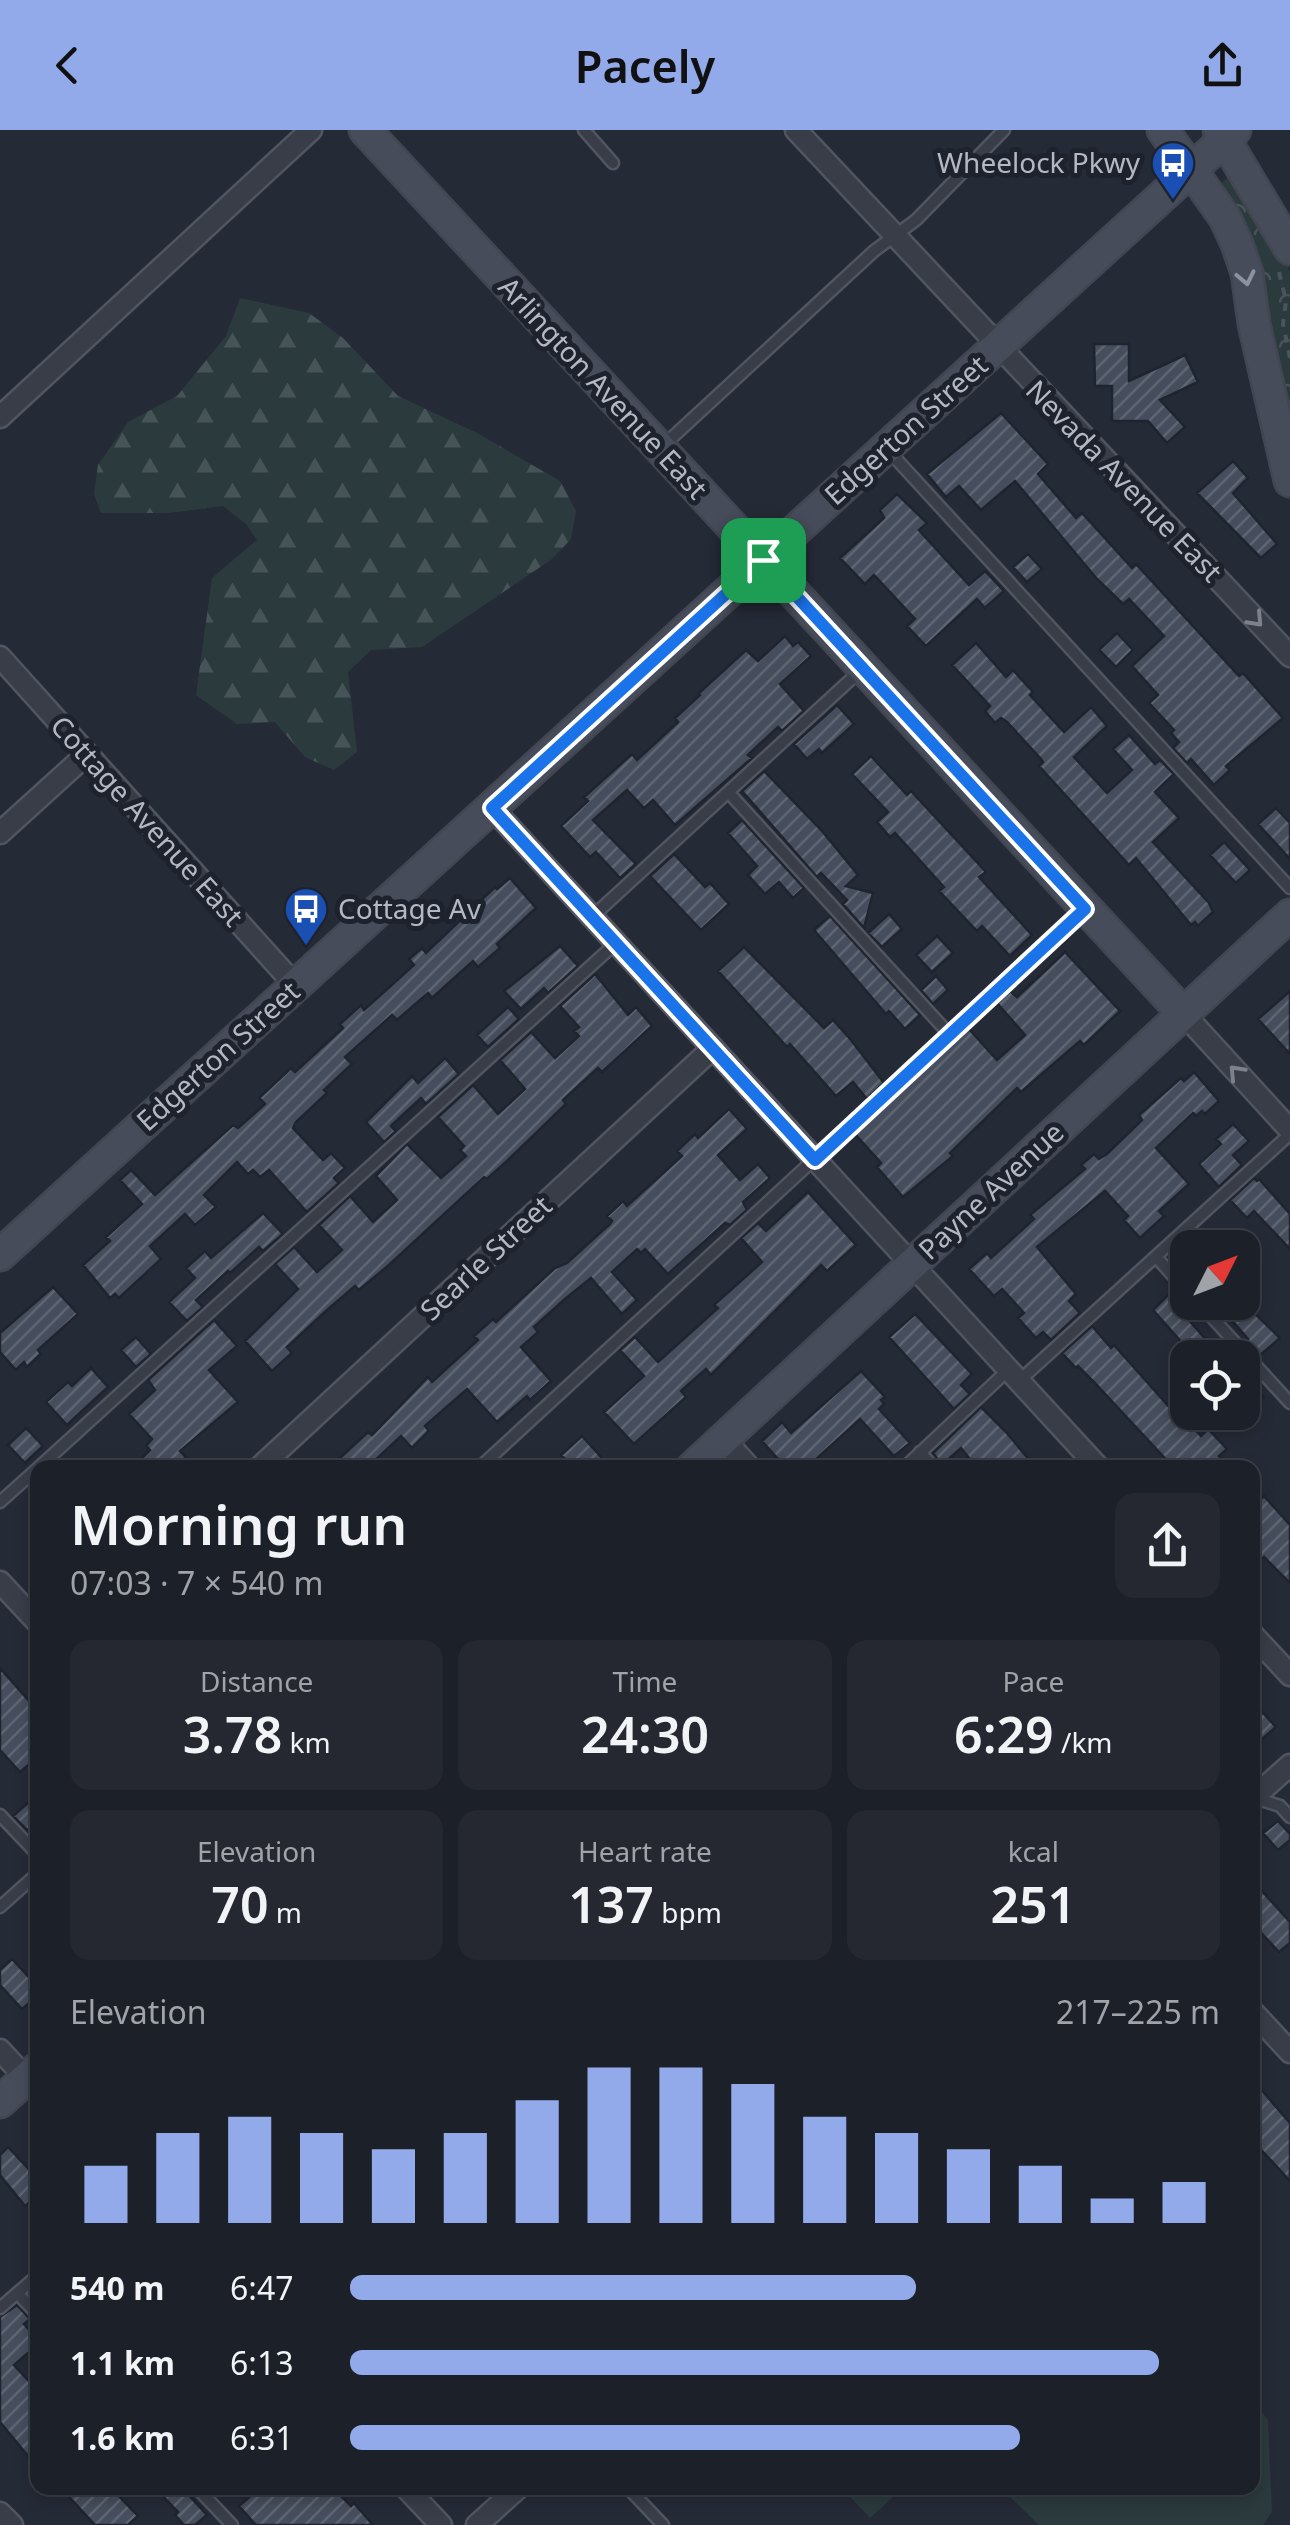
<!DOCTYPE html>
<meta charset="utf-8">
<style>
body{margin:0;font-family:"Noto Sans",sans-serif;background:#252831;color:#f1f3f6;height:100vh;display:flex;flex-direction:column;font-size:38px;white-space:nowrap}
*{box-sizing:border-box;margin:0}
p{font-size:32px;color:#a0a3a8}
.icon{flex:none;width:55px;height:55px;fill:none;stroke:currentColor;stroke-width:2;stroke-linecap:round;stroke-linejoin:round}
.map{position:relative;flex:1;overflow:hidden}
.details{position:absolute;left:30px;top:1330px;width:1230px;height:1035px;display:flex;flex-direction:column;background:#1c2029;border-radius:20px;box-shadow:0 5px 15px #0003,0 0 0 2px #3a3e46}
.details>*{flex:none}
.needle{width:65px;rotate:48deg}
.buttons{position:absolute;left:1170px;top:1100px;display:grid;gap:20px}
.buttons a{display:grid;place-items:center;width:90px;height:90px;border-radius:20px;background:#1c2029;box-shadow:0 5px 15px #0003,0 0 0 2px #3a3e46;font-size:50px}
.pin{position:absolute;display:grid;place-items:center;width:85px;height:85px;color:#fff;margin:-42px;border-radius:20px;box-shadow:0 5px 15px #0006}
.round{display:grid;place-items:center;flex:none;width:105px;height:105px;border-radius:20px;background:#252831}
.summary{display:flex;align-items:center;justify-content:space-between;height:170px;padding:0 40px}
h1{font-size:55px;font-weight:600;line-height:75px}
.figures{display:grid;grid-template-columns:repeat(3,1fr);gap:15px;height:170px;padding:10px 40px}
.figures div{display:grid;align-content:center;border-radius:20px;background:#252831;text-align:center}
.figures b{font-size:50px;font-weight:600}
.figures small{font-size:28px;font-weight:400}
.figures p{font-size:28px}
.chart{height:280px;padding:20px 40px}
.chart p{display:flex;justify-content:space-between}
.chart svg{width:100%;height:180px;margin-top:10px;stroke:#92a9ea;stroke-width:6}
ul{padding:0 40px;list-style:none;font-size:32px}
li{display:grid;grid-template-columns:160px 120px 1fr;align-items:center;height:75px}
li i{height:25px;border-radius:12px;background:#92a9ea}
header{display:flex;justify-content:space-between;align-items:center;height:130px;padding:0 40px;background:#92a9ea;color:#111;font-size:45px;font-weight:600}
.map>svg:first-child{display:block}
.forest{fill:url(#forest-firs)}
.park{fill:url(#park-crowns)}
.garden{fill:#2b3a3d}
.building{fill:url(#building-hatch);stroke:#1f242f;stroke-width:2.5}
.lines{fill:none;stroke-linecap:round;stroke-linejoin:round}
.lane-casing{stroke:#505560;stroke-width:15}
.street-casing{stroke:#505560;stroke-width:25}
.secondary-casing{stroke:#414651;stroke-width:35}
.path{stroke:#48565a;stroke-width:4;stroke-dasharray:8 8;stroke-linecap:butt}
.lane{stroke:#383d48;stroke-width:10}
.street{stroke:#383d48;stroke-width:20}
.secondary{stroke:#474c5b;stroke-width:30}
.oneway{stroke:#8d929f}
.oneway2{stroke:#7c818c}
.route-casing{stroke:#fff;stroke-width:20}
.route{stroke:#1a73e8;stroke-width:12}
.labels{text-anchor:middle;stroke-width:10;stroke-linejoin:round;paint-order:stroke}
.poi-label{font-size:28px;fill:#b3b8c4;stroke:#1d222d;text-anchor:end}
.street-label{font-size:28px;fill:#b3b8c4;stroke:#1d222d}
</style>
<header><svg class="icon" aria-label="back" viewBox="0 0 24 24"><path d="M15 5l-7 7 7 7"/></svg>Pacely<svg class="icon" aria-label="share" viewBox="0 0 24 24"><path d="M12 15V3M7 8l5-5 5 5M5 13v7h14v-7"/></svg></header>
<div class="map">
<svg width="1290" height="2395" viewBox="0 0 1290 2395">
<defs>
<pattern id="forest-firs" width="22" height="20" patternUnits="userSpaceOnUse" patternTransform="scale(2.5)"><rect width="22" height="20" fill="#2b3a3d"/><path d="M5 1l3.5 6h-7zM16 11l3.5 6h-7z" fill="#475457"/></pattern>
<pattern id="park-crowns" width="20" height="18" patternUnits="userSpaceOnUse" patternTransform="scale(2.5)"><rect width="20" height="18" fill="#2b3a3d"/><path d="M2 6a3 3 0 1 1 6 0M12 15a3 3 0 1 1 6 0" fill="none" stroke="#475457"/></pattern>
<pattern id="building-hatch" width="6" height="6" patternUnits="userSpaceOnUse" patternTransform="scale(2.5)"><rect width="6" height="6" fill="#464d5c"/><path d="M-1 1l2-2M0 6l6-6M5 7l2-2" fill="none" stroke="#5e6572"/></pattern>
</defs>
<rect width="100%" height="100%" fill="#252a37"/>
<path class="forest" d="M240,168L309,183L343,208L398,266L477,303L560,351L576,381L571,409L552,429L422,517L371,520L348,542L357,622L334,640L305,627L275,592L237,594L196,565L212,448L257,410L246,394L223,376L169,383H101L94,364L98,335L128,292L177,266L226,206Z"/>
<path class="park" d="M1238,39L1275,95L1290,143V306L1218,56Z"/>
<path class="garden" d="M1253,2271L1268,2290L1272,2382L1263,2395H1039L1003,2360V2358H1252Z
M842,2358H903L870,2388Z"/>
<path class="building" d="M1094,214H1129V251L1185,225L1198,252L1160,270L1185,297L1167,313L1148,291H1112V256H1095Z
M1001,283L1048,334L1038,344L1076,388L1082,383L1132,438L1136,434L1239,546L1243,543L1283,588L1226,636L1230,640L1214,655L1191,629L1187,633L1173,618L1179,612L1171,603L1174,600L1149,573L1158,565L1132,536L1164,506L1129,469L1123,474L1097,449L1015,351L981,380L959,356L946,367L927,344Z
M1233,331L1248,348L1233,363L1277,414L1261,428L1197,363Z
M897,364L927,393L919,400L969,455L985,441L1004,461L985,478L977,469L926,516L907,496L915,489L874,445L865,454L840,428L884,388L880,380Z
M1028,424L1042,439L1027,452L1013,437Z
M1117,503L1133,520L1116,537L1099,520Z
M785,506L793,516L798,512L811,526L780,554L804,581L782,601L778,597L748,625L752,628L675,695L653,670L644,678L627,660L593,690L636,734L620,748L596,722L590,727L561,696L588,671L584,667L632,624L637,630L678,592L675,588L700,565L699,563L746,520L758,531Z
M976,513L1006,547L1013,540L1033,562L1030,565L1064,602L1091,577L1107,596L1074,627L1107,663L1132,640L1113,619L1129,605L1155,634L1160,630L1174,644L1155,662L1179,688L1153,712L1209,773L1213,782L1198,796L1195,792L1191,795L1136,728L1129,735L1039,636L1043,632L1041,629L1007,592L1001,588L995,593L985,581L990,576L952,535Z
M837,575L854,594L822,623L819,619L807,629L794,614Z
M871,626L907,665L911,661L986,742L979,747L1032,805L1010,826L982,796L977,801L939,761L944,757L895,703L890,707L877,692L888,682L852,644Z
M764,641L822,701L858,745L846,756L873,763L864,798L843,774L847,770L821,743L817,747L742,661Z
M1276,678L1290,693V729L1258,694Z
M742,690L804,758L793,768L779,752L765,764L748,745L757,736L728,703Z
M1224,712L1250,740L1236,753L1210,725Z
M674,724L705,757L710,753L729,774L701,800L650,746Z
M510,748L536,778L497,814L500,818L478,837L473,831L432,868L428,863L397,890L392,885L345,927L352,934L324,960L327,963L296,992L293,998L323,1030L331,1023L345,1038L334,1048L339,1053L307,1082L269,1040L260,1047L253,1040L248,1044L237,1032L204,1065L216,1077L195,1095L185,1084L150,1116L161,1129L119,1168L115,1164L110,1168L83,1135L110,1111L106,1107L142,1074L120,1050L131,1040L155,1065L233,995L238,998L265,974L259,968L291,938L295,942L343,898L340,894L361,875L364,880L414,835L409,829L422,818L426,823L495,757L497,759Z
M889,784L902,799L882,817L868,803Z
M830,786L920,885L905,899L889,881L886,884L814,800Z
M937,806L953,823L932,842L916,825Z
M560,816L578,836L548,863L544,858L521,879L504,861Z
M744,817L824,898L833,890L851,910L884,953L867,969L853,952L836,966L790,914L787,917L718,841Z
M1065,822L1120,881L1084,915L1080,911L1021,962L1017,958L950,1023L953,1026L903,1067L877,1037L881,1033L855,1004L969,899L997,930L1025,905L997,873L1010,861L1017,867Z
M595,844L628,885L636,877L652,896L602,942L598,938L563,970L566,974L507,1031L487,1049L484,1047L389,1135L359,1160L355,1156L326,1181L287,1217L292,1223L272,1241L245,1211L298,1159L275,1134L294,1117L317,1142L342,1120L319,1095L350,1066L373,1092L397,1070L376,1046L407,1014L441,1048L466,1026L460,1020L464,1016L438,987L473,955L498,984L525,959L500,930L531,902L555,928L579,906L574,901L579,897L560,876Z
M936,846L948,860L933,874L921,860Z
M1290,861V924L1258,889Z
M508,877L519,889L488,917L477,905Z
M445,928L459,944L426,974L421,968L393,994L391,996L396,1001L384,1012L366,992L412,946L418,953Z
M1194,942L1219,971L1205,984L1202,981L1196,986L1193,983L1156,1018L1189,1054L1159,1081L1164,1086L1140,1108L1124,1090L1128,1086L1105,1061L1037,1117L1076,1164L1069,1171L1080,1183L1051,1210L1043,1202L1036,1208L1018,1188L1024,1183L1002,1159L994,1166L969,1139L987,1123L991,1128L1034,1089L1030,1085L1085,1039L1081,1035L1094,1024L1099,1029L1107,1024L1142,990L1139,985L1181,948L1184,951Z
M729,979L747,999L718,1025L740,1050L758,1034L770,1048L743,1072L747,1080L730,1095L725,1093L668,1144L645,1119L641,1123L637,1119L612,1142L637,1170L622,1184L591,1148L565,1169L534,1197L538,1202L521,1217L551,1251L530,1270L527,1266L497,1292L467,1259L425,1296L429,1301L412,1318L401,1306L367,1338H329L368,1302L372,1305L428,1247L432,1252L478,1210L474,1206L493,1189L496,1192L555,1138L567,1133L610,1094L612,1091L607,1086L623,1071L627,1076L682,1026L677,1021L695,1004L698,1008Z
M1233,994L1249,1011L1233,1025L1242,1035L1219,1057L1199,1034L1221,1014L1216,1009Z
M1254,1048L1257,1051L1259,1049L1290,1084V1119L1254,1081L1247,1088L1230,1070Z
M808,1062L856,1115L827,1141L821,1135L711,1245L706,1239L681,1261L686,1267L634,1314L604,1282L644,1246L620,1220L635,1207L658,1232L718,1178L714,1175L762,1132L741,1108L758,1093L766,1101Z
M263,1083L283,1104L263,1121L259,1117L230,1143L228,1141L196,1170L203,1177L187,1191L169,1172L195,1148L186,1138L205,1121L211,1128Z
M53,1157L78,1184L38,1220L41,1224L27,1237L24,1232L16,1240L0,1222V1203Z
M1168,1165L1180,1180L1222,1228H1191L1181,1217L1184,1215L1153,1180Z
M1242,1171L1280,1208L1259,1226L1246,1211L1248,1209L1216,1172Z
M915,1184L972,1244L961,1255L970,1264L954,1279L889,1207Z
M214,1190L237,1216L209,1240L238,1272L180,1321L186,1327L174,1338H132L150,1320L146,1316L152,1309L129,1284L155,1260L148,1250Z
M1092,1196L1111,1218L1114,1215L1171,1279L1174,1276L1201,1306L1208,1299L1227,1319L1219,1326L1230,1338H1174L1095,1253L1078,1236L1076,1238L1062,1223Z
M136,1207L151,1224L136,1237L121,1220Z
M91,1238L108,1257L67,1295L46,1272L68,1252L72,1256Z
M861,1241L885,1267L881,1270L884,1274L879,1279L910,1313L894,1326L860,1289L816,1329L824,1338H786L762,1311L782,1292L791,1303Z
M1242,1243L1264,1267L1242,1288Z
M981,1277L1006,1302L1036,1338H977L961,1318L942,1335L933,1323Z
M26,1298L43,1316L25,1333L8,1315Z
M582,1306L611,1338H553L564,1328L561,1325Z
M1264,1366L1290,1395V1453L1264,1427L1252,1438V1377Z
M0,1538L38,1581V1627L20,1642L0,1620Z
M1252,1571L1276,1597L1260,1611L1252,1603Z
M30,1671L38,1679V1690L27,1700L13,1686Z
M1278,1691L1290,1704V1710L1278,1720L1263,1703Z
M1252,1750L1290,1792V1813L1279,1822L1252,1793Z
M12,1829L38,1857V1866L22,1879L0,1855V1840Z
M1252,1949L1290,1993V2051L1252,2010Z
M8,2017L38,2049V2064L25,2076L0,2045V2025Z
M17,2175L30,2189L24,2194L38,2209V2214L14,2235L38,2261V2338L0,2292V2187Z
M61,2358H111L138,2386L128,2395H95Z
M155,2358H182L207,2385L195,2395H184L175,2385L178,2382Z
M260,2358H333L351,2376L354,2373L373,2395H256L239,2376Z"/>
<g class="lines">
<g class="lane-casing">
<path id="lane" d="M584,0L613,33
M664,315L874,121L916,90L1004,0
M887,319L1290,758
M729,663L950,905
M593,786L860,541
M1156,1127L1188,1162
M1198,1172L1290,1273
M1019,1251L1290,1004
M920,1322L934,1338
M38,1338L616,813
M479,1338L1085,780
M904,1338L1008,1240
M0,1372L38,1338
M1252,1667L1280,1676L1290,1687
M0,1685L38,1725
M0,1777L38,1743
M17,2163L38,2185
M0,2178L38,2145
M197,2358L232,2395
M628,2358L663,2395"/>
</g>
<g class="street-casing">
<path id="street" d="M796,0L1290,526
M0,287L311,0
M0,527L295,855
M492,678L1099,1338
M0,703L87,624
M1183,883L1290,1000
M723,1308L750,1338
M259,1338L713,918
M0,1452L38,1493
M1252,1504L1290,1545
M1252,1669L1290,1635
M1252,1881L1290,1922
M0,1920L38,1961
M406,2358L441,2395
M0,2383L12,2395
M477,2395L518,2358"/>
</g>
<g class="secondary-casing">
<path id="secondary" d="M365,0L1183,883
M1163,0L1225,88L1237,114L1247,143L1254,194L1290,351
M1219,0L1290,119
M0,1125L1235,0
M692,1338L1290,785
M0,1972L38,1938"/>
</g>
<path class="path" d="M1279,142L1286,171L1283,194L1290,228"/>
<use href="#lane" class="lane"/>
<use href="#street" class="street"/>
<use href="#secondary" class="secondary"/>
</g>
<defs><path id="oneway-chevron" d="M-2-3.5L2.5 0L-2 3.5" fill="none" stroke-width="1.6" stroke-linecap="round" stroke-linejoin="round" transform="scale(2.5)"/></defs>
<use class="oneway" href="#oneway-chevron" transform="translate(1246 148) rotate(78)"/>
<g class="oneway2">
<use href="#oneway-chevron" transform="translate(1256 490) rotate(47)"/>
<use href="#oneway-chevron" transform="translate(1236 942) rotate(-133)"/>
</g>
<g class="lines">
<g class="route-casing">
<path id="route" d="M763,430L1085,779L815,1030L492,678Z"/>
</g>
<use href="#route" class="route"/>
</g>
<defs>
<g id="bus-pin" transform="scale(2.25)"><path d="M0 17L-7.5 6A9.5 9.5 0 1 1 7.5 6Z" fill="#1a4fb4" stroke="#1d222d"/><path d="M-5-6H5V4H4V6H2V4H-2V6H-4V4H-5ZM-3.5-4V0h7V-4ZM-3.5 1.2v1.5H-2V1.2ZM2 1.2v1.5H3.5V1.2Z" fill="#fff"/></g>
</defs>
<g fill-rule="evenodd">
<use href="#bus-pin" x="1173" y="33"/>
<use href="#bus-pin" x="306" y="779"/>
</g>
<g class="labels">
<g class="poi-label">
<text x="1140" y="43">Wheelock Pkwy</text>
<text x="338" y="789" text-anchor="start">Cottage Av</text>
</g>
<g class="street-label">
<text transform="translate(603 258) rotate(47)" y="10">Arlington Avenue East</text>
<text transform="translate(906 300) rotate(-42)" y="10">Edgerton Street</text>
<text transform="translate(1124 351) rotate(46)" y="10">Nevada Avenue East</text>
<text transform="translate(147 691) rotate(48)" y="10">Cottage Avenue East</text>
<text transform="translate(218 926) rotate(-42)" y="10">Edgerton Street</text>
<text transform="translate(991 1061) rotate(-43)" y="10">Payne Avenue</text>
<text transform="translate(486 1128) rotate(-43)" y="10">Searle Street</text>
</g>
</g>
</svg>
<div class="buttons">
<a><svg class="needle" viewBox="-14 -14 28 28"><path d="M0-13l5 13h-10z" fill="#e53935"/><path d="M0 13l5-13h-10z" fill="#a0a3a8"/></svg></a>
<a><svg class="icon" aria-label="locate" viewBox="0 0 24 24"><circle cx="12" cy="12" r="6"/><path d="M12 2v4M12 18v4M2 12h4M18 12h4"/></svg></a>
</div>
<div class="pin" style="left:763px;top:430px;background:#1e9e55"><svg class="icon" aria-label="arrive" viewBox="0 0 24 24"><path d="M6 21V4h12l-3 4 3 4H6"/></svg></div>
<section class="details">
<div class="summary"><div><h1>Morning run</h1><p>07:03 · 7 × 540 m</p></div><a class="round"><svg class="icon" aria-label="share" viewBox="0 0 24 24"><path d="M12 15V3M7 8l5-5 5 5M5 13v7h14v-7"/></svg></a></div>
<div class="figures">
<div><p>Distance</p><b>3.78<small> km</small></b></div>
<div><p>Time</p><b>24:30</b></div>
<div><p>Pace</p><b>6:29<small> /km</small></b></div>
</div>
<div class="figures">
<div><p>Elevation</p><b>70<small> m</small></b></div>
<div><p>Heart rate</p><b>137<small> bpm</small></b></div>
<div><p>kcal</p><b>251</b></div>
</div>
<div class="chart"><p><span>Elevation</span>217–225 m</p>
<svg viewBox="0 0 160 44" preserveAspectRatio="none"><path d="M5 44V30M15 44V22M25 44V18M35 44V22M45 44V26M55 44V22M65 44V14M75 44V6M85 44V6M95 44V10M105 44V18M115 44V22M125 44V26M135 44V30M145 44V38M155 44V34"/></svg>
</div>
<ul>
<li><b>540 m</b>6:47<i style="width:65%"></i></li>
<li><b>1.1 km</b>6:13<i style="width:93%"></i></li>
<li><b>1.6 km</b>6:31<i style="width:77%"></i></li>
</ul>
</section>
</div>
